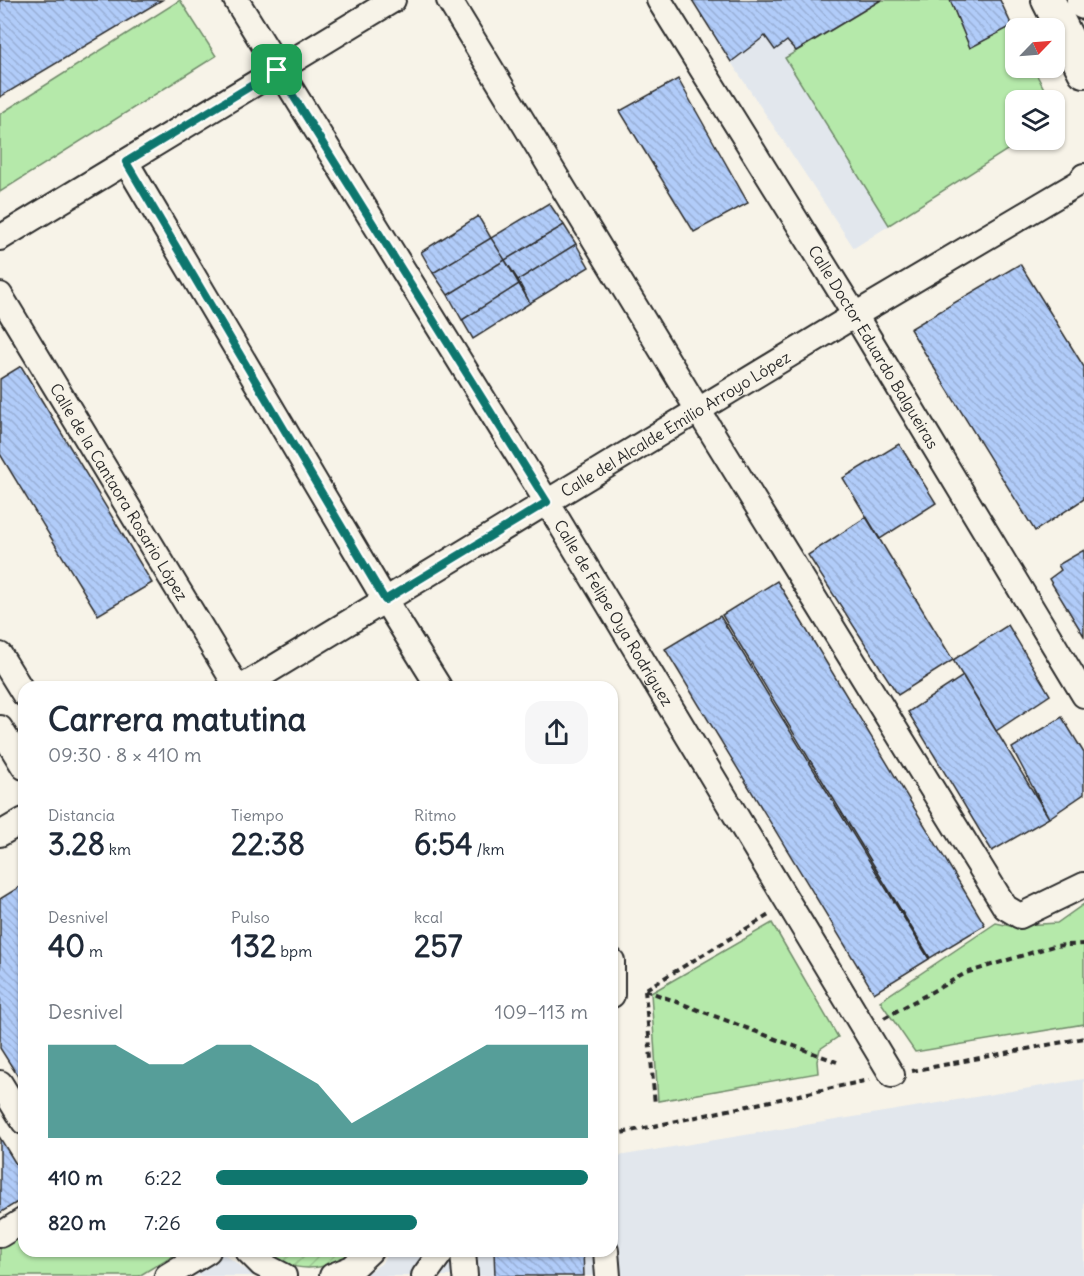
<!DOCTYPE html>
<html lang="es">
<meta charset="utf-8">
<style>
body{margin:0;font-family:Delius,sans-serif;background:#f6f6f7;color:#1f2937;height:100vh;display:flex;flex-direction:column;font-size:22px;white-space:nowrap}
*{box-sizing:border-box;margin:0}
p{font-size:20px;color:#747a83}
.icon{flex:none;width:33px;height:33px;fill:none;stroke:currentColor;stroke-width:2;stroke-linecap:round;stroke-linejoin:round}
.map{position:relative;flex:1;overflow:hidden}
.details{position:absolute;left:18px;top:681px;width:600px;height:576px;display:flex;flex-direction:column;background:#fff;border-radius:18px;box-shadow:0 2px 4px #0004}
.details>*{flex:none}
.needle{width:39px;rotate:65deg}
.buttons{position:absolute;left:1005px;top:18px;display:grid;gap:12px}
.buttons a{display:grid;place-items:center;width:60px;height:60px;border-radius:12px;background:#fff;box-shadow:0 2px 4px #0004;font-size:30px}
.pin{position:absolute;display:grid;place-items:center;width:51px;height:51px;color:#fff;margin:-26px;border-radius:12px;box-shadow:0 3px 9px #0006}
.round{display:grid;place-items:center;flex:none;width:63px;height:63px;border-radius:18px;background:#f6f6f7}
.headline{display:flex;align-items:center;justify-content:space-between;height:102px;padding:0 30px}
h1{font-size:33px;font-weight:700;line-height:45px}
.figures{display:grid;grid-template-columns:repeat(3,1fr);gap:9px;height:102px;padding:6px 30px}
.figures div{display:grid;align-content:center}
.figures b{font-size:30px;font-weight:700}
.figures small{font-size:16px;font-weight:400}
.figures p{font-size:16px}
.chart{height:168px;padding:12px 30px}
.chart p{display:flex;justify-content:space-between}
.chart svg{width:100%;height:108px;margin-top:6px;fill:#0f766e;opacity:.7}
ul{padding:0 30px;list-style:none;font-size:20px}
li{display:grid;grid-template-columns:96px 72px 1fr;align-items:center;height:45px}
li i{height:15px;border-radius:8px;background:#0f766e}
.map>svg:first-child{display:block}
.built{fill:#e2e7ed}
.green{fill:#b5e9aa;stroke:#708a6a;stroke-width:1.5}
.garden{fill:url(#garden-furrows);stroke:#708a6a;stroke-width:1.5}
.building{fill:url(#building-back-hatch);stroke:#2b2b2b;stroke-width:1.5}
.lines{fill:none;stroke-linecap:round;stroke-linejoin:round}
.minor-casing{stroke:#2b2b2b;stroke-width:28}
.major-casing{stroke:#2b2b2b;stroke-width:36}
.path{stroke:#2b2b2b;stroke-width:4;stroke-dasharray:6 4.5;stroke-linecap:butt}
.minor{stroke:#f7f3e8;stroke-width:24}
.major{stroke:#f7f3e8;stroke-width:32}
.route-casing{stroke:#fff;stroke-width:12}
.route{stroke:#0f766e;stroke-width:8}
.labels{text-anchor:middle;stroke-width:6;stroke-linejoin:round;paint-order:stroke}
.street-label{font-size:16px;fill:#2b2b2b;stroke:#f7f3e8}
</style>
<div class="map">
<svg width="1084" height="1276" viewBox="0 0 1084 1276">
<defs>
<pattern id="garden-furrows" width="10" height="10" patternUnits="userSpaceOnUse" patternTransform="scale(1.5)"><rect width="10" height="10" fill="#b5e9aa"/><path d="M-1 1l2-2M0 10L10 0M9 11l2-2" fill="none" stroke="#9cc892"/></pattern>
<pattern id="building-back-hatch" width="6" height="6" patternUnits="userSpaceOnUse" patternTransform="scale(1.5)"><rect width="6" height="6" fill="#b1ccf9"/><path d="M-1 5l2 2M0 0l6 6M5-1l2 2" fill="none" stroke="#98afd6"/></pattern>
</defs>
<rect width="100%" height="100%" fill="#f7f3e8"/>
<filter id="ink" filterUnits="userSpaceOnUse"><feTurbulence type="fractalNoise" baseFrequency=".0167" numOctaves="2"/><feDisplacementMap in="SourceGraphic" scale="12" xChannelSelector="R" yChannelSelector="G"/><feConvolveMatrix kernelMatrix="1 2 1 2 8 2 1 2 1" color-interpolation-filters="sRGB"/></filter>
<g filter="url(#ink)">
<path class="built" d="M692,0H1000L1015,32L1016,68H1033L1050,100H1016V140H1023L854,248L731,62Z
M1084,1079V1276H361L381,1264L389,1251H612V1157Z
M221,1252L255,1276H183Z"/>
<path class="green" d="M180,0L216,56L0,192V114Z
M881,0H950L970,47L1012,26L1015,32L1016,68H1033L1050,100H1016V140H1023L889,225L785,58Z
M1084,904V1024L915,1052L880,1001L996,923L1010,926L1057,923Z
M772,923L838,1037L820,1049L817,1061L818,1073L658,1101L651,993Z
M24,1213V1251H180L139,1276H0V1228Z"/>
<path class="garden" d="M264,1251H353C326,1273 291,1274 264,1251Z"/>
<path class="building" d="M0,0H162L0,97Z
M692,0H881L796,51L787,41L775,50L765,36L731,62Z
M950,0H1000L1012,26L970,48Z
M678,79L748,203L694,232L620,111Z
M549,203L564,225L505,260L491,238Z
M478,216L491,238L433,273L421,252Z
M564,225L576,244L518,280L505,260Z
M491,238L505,260L448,295L433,273Z
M576,244L589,267L530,303L518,280Z
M505,260L519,284L462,320L448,295Z
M1020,264L1084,367V499L1035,531L910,329Z
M519,284L530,303L473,339L462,320Z
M21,366L152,583L98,615L0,454V379Z
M899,444L936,503L880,539L843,478Z
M866,517L953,660L898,695L808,555Z
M1084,550V636L1049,579L1061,570L1058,565Z
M777,581L985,925L930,958L722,615Z
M720,616L929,959L874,993L665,649Z
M1008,625L1050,695L996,731L953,660Z
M963,676L1049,818L992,851L908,712Z
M1062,717L1084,753V794L1049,818L1012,748Z
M24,884V1086L0,1048V899Z
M0,1138L24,1177V1198L0,1213Z
M494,1251H583L584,1276H495Z"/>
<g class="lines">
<g class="minor-casing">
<g id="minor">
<path id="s1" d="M236,0L547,502L892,1075"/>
<path d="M449,0L698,410L1005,907L1020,916L1084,885"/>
<path id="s2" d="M659,0L855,315L1084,695"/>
<path d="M126,162L385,600L439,687"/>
<path d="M0,238L393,0"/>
<path id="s3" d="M0,295L237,687"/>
<path d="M0,655L24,694"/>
<path id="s4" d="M242,687L855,315L1080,182L1084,176"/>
<path d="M0,728L24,767"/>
<path d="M0,834L24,820"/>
<path d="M612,961V995"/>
<path d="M0,1083L24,1122"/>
<path d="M0,1235L24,1220"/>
<path d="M248,1251L261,1264L284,1276"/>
<path d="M463,1251L465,1276"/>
<path d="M606,1251L608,1276"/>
<path d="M167,1276L208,1251"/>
<path d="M332,1276L352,1268L370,1251"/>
<path d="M424,1276L442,1251"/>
</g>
</g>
<g class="major-casing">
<path id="major" d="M1048,0L1084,71
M1083,0L1084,3"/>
</g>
<path class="path" d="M646,989L769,915
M645,990L837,1062
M645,990L655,1105
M884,1018L966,973L1053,946L1084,944
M912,1071L1084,1038
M612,1135L869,1080"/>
<use href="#minor" class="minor"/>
<use href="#major" class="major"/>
</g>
</g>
<g class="lines" filter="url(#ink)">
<g class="route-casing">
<path id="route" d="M277,70L547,502L385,600L126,162Z"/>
</g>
<use href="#route" class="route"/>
</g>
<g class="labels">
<g class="street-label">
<text dy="6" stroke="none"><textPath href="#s2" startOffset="408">Calle Doctor Eduardo Balgueiras</textPath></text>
<text dy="6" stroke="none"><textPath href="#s4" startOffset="507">Calle del Alcalde Emilio Arroyo López</textPath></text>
<text dy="6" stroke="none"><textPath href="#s3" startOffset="230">Calle de la Cantaora Rosario López</textPath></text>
<text dy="6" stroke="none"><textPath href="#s1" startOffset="720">Calle de Felipe Oya Rodríguez</textPath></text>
</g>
</g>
</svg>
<div class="buttons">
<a><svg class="needle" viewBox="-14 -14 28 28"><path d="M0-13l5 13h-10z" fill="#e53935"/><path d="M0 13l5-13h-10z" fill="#747a83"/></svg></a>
<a><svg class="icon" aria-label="layers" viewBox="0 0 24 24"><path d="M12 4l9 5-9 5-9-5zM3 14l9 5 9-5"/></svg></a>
</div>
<div class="pin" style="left:277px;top:70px;background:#1e9e55"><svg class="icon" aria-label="arrive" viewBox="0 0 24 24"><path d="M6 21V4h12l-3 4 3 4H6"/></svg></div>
<section class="details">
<div class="headline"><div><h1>Carrera matutina</h1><p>09:30 · 8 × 410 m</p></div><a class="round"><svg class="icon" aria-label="share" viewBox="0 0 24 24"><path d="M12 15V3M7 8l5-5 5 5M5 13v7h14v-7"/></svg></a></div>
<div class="figures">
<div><p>Distancia</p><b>3.28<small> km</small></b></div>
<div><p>Tiempo</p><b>22:38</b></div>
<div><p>Ritmo</p><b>6:54<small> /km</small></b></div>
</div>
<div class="figures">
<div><p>Desnivel</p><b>40<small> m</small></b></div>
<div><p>Pulso</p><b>132<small> bpm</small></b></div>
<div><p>kcal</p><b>257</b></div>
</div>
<div class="chart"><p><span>Desnivel</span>109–113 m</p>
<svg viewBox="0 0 160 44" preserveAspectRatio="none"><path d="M0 44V6L10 6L20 6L30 14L40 14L50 6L60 6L70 14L80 22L90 38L100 30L110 22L120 14L130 6L140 6L150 6L160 6V44z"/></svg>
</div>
<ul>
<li><b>410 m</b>6:22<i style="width:100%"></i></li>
<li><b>820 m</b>7:26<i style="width:54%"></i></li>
</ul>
</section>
</div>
